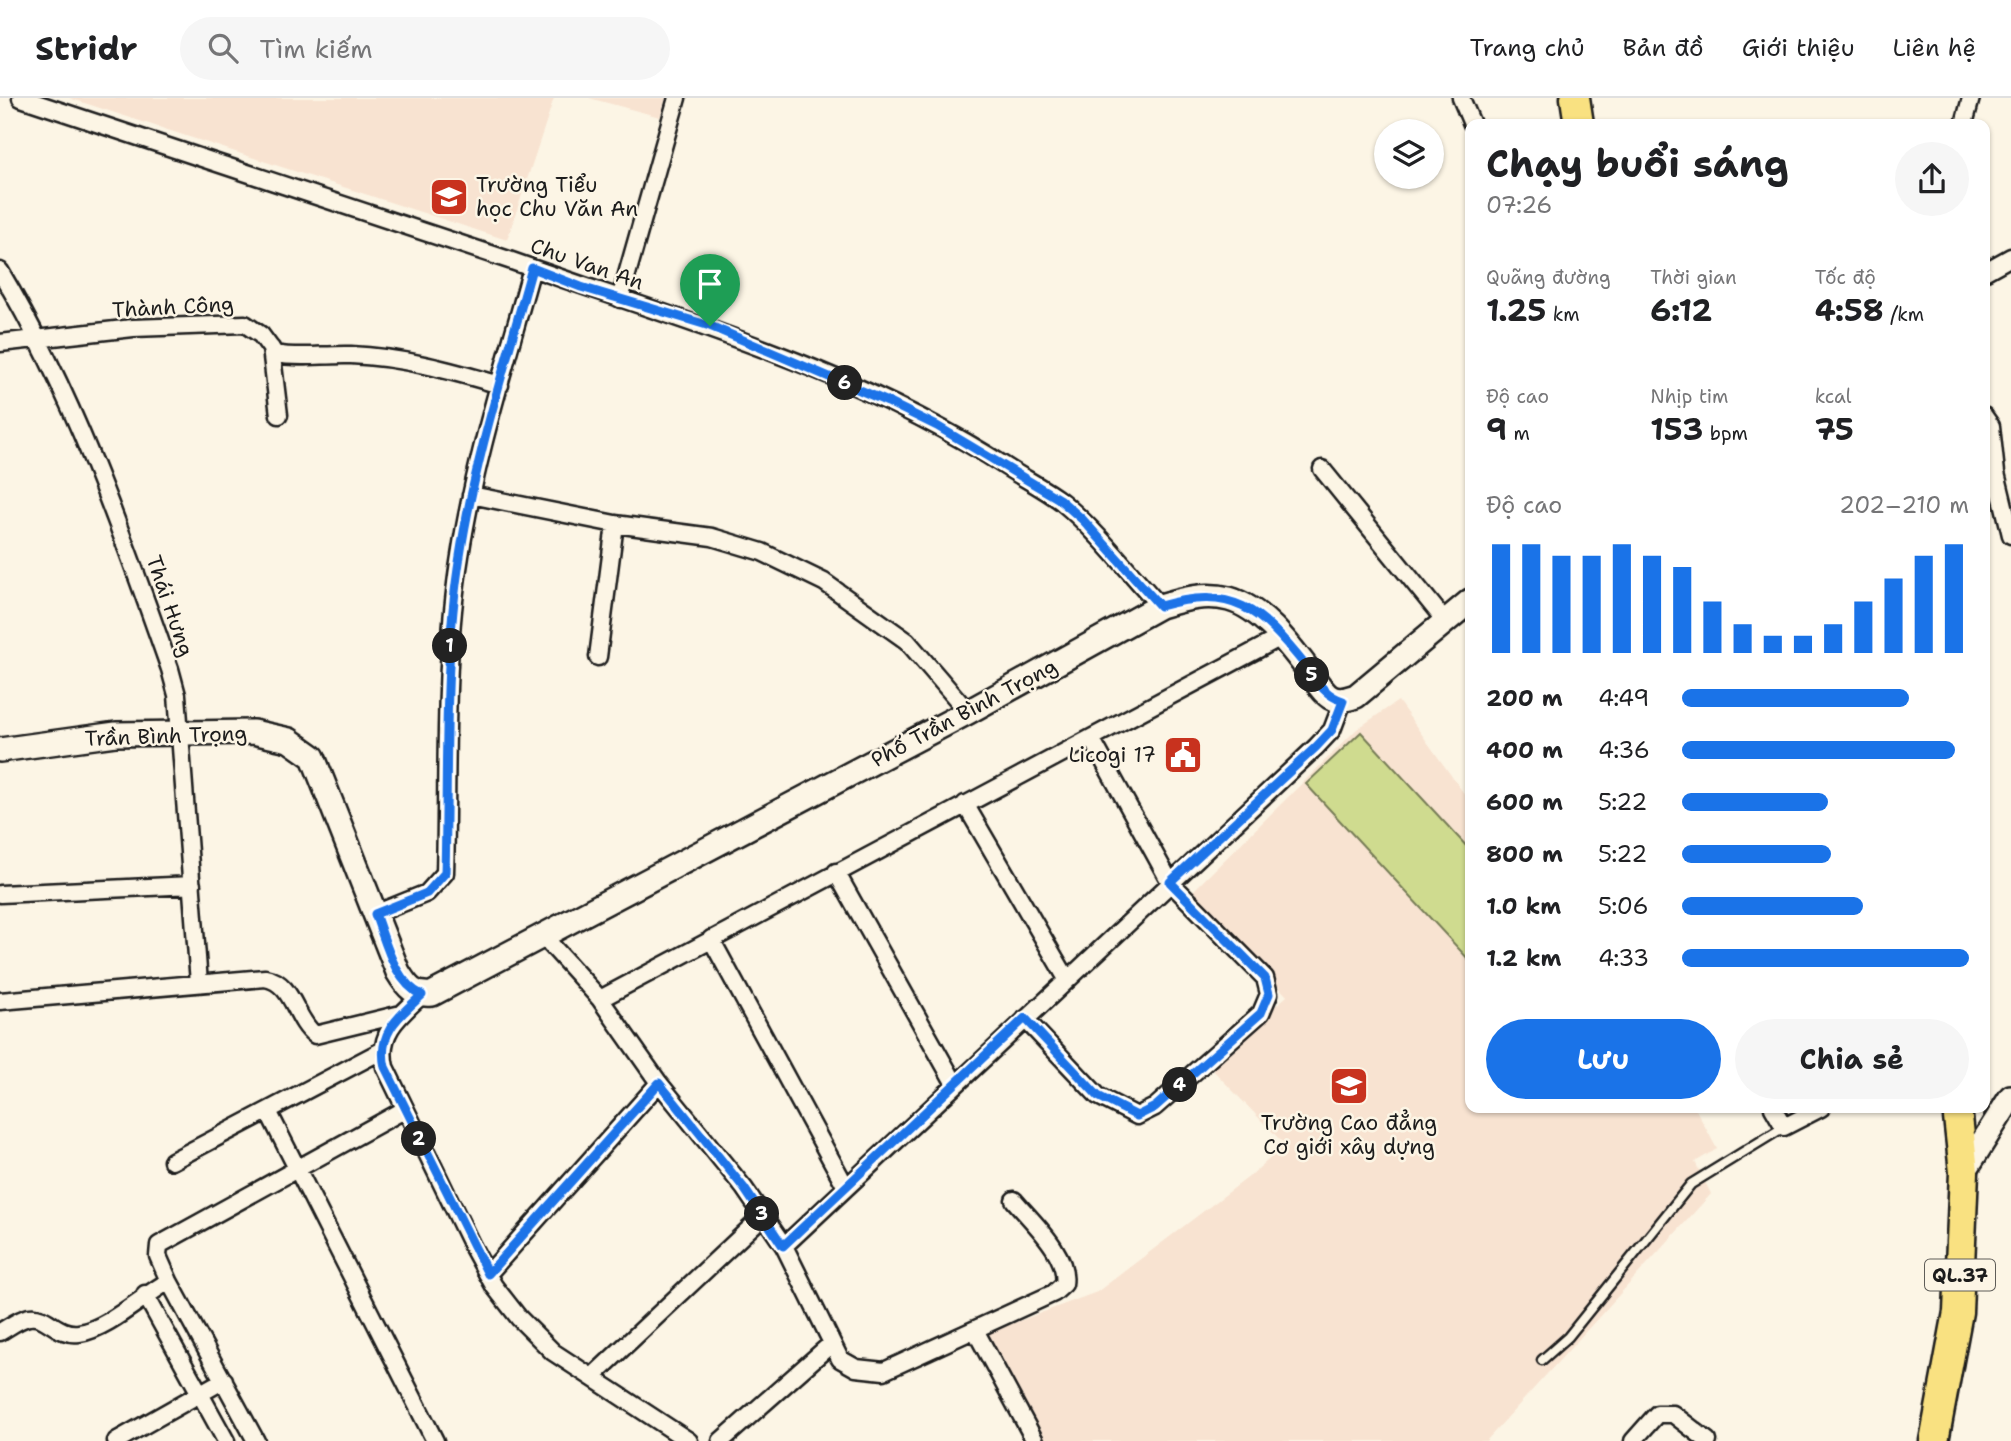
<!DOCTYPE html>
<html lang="vi">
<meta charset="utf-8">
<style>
body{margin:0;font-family:"Shantell Sans",sans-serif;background:#f6f6f6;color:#202124;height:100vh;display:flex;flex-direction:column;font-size:26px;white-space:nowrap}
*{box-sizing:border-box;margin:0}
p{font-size:23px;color:#757577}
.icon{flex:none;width:38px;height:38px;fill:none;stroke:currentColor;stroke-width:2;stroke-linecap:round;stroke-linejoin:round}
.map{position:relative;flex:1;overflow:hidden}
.drawer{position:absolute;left:1465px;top:21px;width:525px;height:994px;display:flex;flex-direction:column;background:#fff;border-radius:14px;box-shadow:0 2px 5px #0004}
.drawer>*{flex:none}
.tools{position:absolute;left:1374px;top:21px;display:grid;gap:14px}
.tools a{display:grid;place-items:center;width:70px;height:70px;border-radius:50%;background:#fff;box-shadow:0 2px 5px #0004;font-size:35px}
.pin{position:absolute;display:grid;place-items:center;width:60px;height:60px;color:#fff;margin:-72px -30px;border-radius:50% 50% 50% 0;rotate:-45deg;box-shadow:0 0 7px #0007}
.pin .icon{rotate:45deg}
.km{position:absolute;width:35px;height:35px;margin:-18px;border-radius:50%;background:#222;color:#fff;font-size:19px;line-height:35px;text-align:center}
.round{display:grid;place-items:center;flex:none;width:74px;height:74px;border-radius:37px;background:#f6f6f6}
.overview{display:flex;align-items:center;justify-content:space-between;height:119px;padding:0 21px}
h1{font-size:38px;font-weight:700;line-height:52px}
.figures{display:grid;grid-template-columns:repeat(3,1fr);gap:10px;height:119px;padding:7px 21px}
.figures div{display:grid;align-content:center}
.figures b{font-size:30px;font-weight:700}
.figures small{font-size:19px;font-weight:400}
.figures p{font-size:19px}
.chart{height:196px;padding:14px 21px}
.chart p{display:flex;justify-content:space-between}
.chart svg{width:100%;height:126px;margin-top:7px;stroke:#1a73e8;stroke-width:6}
.button{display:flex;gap:14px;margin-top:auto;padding:14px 21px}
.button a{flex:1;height:80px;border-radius:42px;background:#1a73e8;color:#fff;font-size:28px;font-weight:700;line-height:80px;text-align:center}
.button a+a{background:#f6f6f6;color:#202124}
ul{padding:0 21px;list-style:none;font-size:23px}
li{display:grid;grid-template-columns:112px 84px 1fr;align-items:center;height:52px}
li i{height:18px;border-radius:9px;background:#1a73e8}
header{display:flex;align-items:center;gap:42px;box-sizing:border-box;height:98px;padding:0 35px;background:#fff;border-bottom:2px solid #e0e0e0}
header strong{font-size:33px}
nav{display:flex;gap:38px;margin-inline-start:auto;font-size:24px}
.search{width:490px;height:63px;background:#f6f6f6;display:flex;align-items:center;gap:18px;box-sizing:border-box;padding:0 24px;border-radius:38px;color:#757577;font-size:26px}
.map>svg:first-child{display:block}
.built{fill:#f8e3d1}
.green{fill:#cfdb8f;stroke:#767c56;stroke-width:2}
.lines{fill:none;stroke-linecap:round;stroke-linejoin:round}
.lane-casing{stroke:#1c1c1c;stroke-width:13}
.street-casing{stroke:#1c1c1c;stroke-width:21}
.secondary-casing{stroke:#1c1c1c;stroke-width:28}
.highway-casing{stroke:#1c1c1c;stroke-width:33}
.lane{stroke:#fcf5e5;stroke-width:8}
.street{stroke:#fcf5e5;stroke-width:16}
.secondary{stroke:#fcf5e5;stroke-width:23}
.highway{stroke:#f9e181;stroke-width:28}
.route-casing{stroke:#fff;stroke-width:14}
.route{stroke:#1a73e8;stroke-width:9}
.labels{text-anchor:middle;stroke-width:5;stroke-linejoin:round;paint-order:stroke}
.shield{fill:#fcf5e5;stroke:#5f5d58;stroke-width:2}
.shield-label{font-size:19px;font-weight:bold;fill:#1c1c1c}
.poi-label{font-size:21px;fill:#1c1c1c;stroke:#fcf5e5;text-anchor:start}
.street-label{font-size:21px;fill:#1c1c1c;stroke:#fcf5e5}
</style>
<header>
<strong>Stridr</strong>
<div class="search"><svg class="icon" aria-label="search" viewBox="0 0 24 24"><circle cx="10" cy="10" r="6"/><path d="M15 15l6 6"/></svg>Tìm kiếm</div>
<nav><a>Trang chủ</a><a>Bản đồ</a><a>Giới thiệu</a><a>Liên hệ</a></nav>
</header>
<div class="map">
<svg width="2011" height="1343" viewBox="0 0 2011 1343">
<rect width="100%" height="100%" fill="#fcf5e5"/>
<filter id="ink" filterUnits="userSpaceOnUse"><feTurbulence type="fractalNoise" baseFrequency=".0143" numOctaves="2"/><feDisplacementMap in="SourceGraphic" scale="14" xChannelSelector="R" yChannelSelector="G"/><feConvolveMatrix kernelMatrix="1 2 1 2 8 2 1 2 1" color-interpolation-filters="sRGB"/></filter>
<g filter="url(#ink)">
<path class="built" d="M69,0H554L507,142Z
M589,0H666L660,19Z
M1398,603L1470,704V1010H1695L1717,1051L1695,1064L1711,1096L1486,1343H1045L987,1235L1097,1194L1250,1078L1285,1047L1208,967L1287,898L1192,794L1357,631Z"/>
<path class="green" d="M1361,634L1470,752V863L1306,686Z"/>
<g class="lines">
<g class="lane-casing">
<path id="lane" d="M1542,1262L1568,1239L1691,1086L1784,1029"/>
</g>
<g class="street-casing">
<path id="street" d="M21,0L509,162C678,222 856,271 1008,370C1025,381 1045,391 1062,404C1098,434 1128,473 1160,508
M1461,0L1472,26
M1964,26L1971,0
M0,173C74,297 122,435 170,571L177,597L199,885
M1984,174L2011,159
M620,201L677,0
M0,245L133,230L245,226L261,237L275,256C300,261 325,256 351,257C402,259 452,273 500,287
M271,250L279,317
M1984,318L1991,328L1996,375L2011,437
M1322,371L1446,524
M471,397L615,426L712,439L762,454L824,484L907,543L968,614
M598,559L615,426
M965,706L1067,881
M836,774L955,986
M0,796L192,787
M375,816L427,795L445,775C448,670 443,562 460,458C475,360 506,265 532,170
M544,839L600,901L659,985L744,1090L784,1148L840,1261L856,1270L884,1273L1054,1195L1064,1186C1069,1156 1032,1124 1014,1102
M711,841L846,1089
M422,897C399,918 377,935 385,969L472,1148L494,1188L519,1220L553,1254L689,1343
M600,901L1281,539
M0,903L265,880C294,885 294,921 315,937L401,916
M1025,921L1098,998L1137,1018L1155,1009L1261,915L1269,896L1265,880L1170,784L1091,640
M1773,1010L1784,1029L1821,1010
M268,1013L435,1343
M172,1063L381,953
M784,1148L1316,649L1332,632L1343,603
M488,1176L659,985
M145,1196L226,1343
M975,1232L1035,1343
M0,1234C9,1229 19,1221 29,1219C48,1216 56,1238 79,1235C106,1232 144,1197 169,1183
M592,1279L763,1118
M116,1343L224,1282
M256,1343L169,1183L158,1158L159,1147L404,1012
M721,1343L831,1246
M1633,1343L1657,1316H1673L1708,1343"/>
</g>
<g class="secondary-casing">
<path id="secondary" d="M0,652L116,636L253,634L289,642L313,659L398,874C407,889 414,898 432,896L968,614L1160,508C1184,501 1205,495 1229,501C1262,510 1290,548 1309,573C1315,581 1322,594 1330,599C1339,604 1347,601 1356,598L1470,503
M1964,1074L2011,999"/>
</g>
<g class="highway-casing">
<path id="highway" d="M1575,0L1579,26
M1934,1343L1958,1214L1964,1074L1957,1010"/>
</g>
<use href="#lane" class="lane"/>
<use href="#street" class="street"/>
<use href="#secondary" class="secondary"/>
<use href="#highway" class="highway"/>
</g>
</g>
<g class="lines" filter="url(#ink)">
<g class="route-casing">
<path id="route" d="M532,170L581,189L710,228L888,304L937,328L1059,401L1083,422L1160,508C1233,487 1260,511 1305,567C1316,582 1324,597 1343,603L1332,632L1316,649L1170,784L1265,880L1269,896L1261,915L1155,1009L1137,1018L1098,998L1025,920L783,1148L744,1090L659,985L488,1176L385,969C377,935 399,918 422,897C394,884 386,844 375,816L427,795L445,775C448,670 443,562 460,458C475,360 506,265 532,170Z"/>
</g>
<use href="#route" class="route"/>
</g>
<defs>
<g id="school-square" transform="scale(2.0125)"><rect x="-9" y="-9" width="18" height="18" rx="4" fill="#c8321e" stroke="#fcf5e5"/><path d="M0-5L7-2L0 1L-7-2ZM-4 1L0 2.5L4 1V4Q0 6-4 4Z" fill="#fff"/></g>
<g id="civic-square" transform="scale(2.0125)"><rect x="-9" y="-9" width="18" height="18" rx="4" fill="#c8321e" stroke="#fcf5e5"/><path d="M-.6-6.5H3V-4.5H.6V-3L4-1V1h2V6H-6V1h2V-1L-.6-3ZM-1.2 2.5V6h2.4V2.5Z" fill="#fff"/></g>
<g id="university-square" transform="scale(2.0125)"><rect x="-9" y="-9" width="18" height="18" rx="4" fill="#c8321e" stroke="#fcf5e5"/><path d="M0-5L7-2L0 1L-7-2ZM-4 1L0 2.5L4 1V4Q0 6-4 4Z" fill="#fff"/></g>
</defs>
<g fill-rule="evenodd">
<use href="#school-square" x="449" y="99"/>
<use href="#civic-square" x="1183" y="657"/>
<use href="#university-square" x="1349" y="988"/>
</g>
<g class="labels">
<rect class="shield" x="1925" y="1161.5" width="70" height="31" rx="5"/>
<g class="shield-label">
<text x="1960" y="1184">QL.37</text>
</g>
<g class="poi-label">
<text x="476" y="94">Trường Tiểu<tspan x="476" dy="24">học Chu Văn An</tspan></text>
<text x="1156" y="664" text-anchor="end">Licogi 17</text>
<text x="1349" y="1032" text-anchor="middle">Trường Cao đẳng<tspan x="1349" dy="24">Cơ giới xây dựng</tspan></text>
</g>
<g class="street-label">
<text transform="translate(587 166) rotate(19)" y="7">Chu Van An</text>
<text transform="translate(173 209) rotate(-3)" y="7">Thành Công</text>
<text transform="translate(170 508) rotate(71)" y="7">Thái Hưng</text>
<text transform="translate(964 615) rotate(-28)" y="7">Phố Trần Bình Trọng</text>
<text transform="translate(166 638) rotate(-2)" y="7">Trần Bình Trọng</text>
</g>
</g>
</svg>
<div class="tools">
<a><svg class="icon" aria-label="layers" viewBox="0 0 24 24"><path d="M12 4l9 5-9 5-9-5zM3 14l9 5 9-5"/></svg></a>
</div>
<div class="pin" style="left:710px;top:228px;background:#1e9e55"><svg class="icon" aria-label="arrive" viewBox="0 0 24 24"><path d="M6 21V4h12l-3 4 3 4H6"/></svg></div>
<b class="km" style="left:450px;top:548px">1</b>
<b class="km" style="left:419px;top:1041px">2</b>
<b class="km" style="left:762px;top:1116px">3</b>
<b class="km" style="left:1180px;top:987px">4</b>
<b class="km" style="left:1312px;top:577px">5</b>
<b class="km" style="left:845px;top:285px">6</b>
<section class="drawer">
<div class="overview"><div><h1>Chạy buổi sáng</h1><p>07:26</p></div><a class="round"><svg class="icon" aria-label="share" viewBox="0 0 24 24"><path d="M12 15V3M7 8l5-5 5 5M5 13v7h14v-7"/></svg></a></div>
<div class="figures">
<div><p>Quãng đường</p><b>1.25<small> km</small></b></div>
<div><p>Thời gian</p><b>6:12</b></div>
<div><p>Tốc độ</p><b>4:58<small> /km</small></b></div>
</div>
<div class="figures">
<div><p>Độ cao</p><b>9<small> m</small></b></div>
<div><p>Nhịp tim</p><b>153<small> bpm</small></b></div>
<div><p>kcal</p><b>75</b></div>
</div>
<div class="chart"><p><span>Độ cao</span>202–210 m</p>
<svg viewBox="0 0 160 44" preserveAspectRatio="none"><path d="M5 44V6M15 44V6M25 44V10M35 44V10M45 44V6M55 44V10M65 44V14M75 44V26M85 44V34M95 44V38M105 44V38M115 44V34M125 44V26M135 44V18M145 44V10M155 44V6"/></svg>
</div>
<ul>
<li><b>200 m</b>4:49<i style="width:79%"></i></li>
<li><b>400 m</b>4:36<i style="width:95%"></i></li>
<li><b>600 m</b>5:22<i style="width:51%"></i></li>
<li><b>800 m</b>5:22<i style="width:52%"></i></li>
<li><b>1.0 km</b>5:06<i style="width:63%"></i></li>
<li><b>1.2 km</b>4:33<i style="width:100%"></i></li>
</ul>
<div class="button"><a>Lưu</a><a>Chia sẻ</a></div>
</section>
</div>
